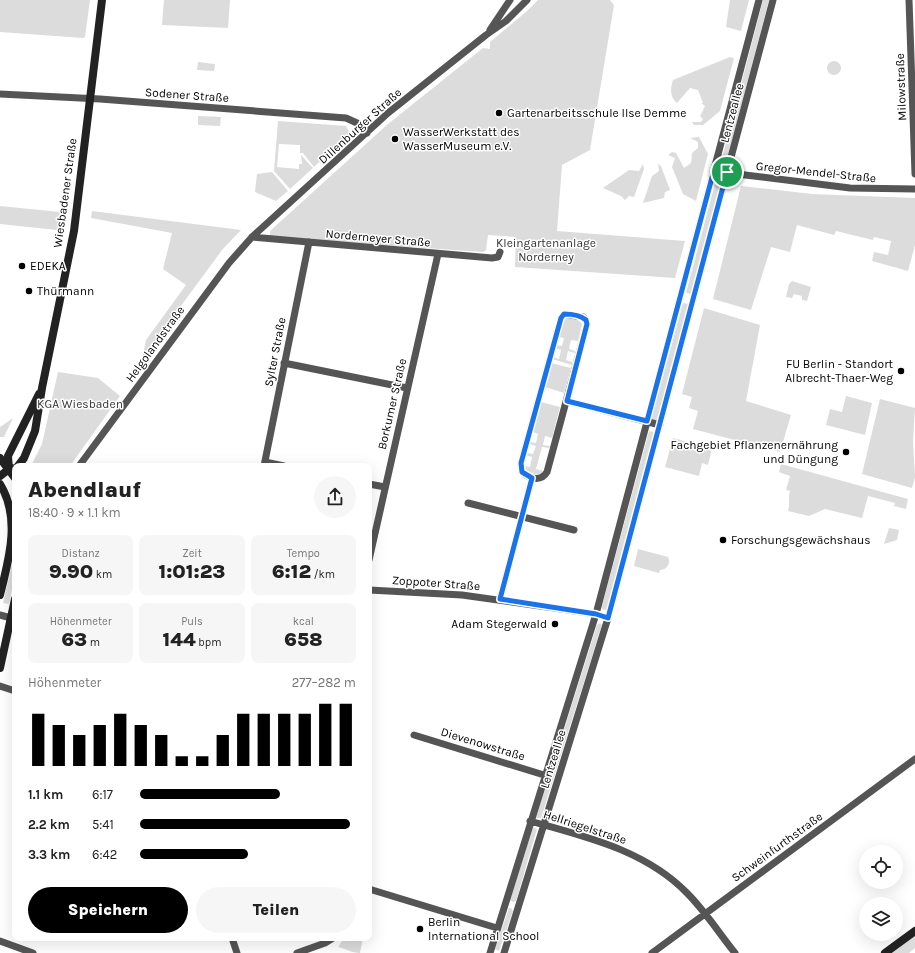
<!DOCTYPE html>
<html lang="de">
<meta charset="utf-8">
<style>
body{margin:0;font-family:Karla,sans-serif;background:#f6f6f6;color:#222;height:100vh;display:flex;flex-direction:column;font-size:15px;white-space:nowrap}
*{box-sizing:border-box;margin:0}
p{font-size:13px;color:#767676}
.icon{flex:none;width:22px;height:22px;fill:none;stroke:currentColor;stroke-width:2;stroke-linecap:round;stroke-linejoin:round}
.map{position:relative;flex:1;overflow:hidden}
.drawer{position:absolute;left:12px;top:463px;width:360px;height:478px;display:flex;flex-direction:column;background:#fff;border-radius:8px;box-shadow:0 4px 16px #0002}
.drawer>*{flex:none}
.tools{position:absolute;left:859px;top:845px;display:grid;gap:8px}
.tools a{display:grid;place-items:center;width:44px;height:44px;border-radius:50%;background:#fff;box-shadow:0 4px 16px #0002;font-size:20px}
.pin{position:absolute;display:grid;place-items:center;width:34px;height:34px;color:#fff;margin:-17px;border:2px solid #fff;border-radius:50%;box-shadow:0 1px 4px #0007}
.round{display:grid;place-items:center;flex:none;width:42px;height:42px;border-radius:21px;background:#f6f6f6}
.head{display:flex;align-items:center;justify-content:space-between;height:68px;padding:0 16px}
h1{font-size:22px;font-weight:800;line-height:30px}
.metrics{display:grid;grid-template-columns:repeat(3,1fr);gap:6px;height:68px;padding:4px 16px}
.metrics div{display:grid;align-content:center;border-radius:8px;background:#f6f6f6;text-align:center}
.metrics b{font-size:20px;font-weight:800}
.metrics small{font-size:11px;font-weight:400}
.metrics p{font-size:11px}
.chart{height:112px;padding:8px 16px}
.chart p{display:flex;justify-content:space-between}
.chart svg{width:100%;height:72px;margin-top:4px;stroke:#000;stroke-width:6}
.primary-button{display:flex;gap:8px;margin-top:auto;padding:8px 16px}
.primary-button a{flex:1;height:46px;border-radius:24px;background:#000;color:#fff;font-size:16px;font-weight:800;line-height:46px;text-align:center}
.primary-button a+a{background:#f6f6f6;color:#222}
ul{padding:0 16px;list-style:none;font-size:13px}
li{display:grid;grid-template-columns:64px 48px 1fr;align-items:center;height:30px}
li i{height:10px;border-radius:5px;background:#000}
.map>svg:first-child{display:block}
.green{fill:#dcdcdc}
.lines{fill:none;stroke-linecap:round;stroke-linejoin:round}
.street{stroke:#555;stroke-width:7}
.secondary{stroke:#222;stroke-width:8}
.route-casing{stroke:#fff;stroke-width:8}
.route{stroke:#1a73e8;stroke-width:5}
.poi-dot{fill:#000;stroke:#fff;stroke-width:1.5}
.labels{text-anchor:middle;stroke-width:3;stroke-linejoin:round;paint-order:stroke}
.street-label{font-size:12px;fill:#000;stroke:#fff}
.poi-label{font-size:12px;fill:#000;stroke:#fff;text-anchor:start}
.park-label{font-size:12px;fill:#333;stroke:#fff}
</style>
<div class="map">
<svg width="915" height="953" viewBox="0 0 915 953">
<rect width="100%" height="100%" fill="#fff"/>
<path class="green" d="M0,0H90L85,37L83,38L0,32Z
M164,0H230L228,28L162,25Z
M538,0H610L614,5L590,150L562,165L557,231L685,241L675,278L515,267L516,237L488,235L486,250L483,252L270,237V231L388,124L483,48L490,49V42L527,11Z
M730,0H749L741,31L726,27Z
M763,0H769L725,167L720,166Z
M730,57L734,58L720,111L703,125H694L692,122H701L703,119L700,116L705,106L701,103H703L698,90L690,88L677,103C670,97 670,89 673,80Z
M827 68a7 7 0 1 1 14 0a7 7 0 1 1-14 0Z
M198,62L215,64L214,71L197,70Z
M198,116L221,117L220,126L198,125Z
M278,121L346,126L350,133L314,167L303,153H300V145L279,144L277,167L299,169V164H302L301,155L313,168L290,189L274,171Z
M699,137L708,154L696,201L683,194L672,167L675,158L668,155L672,152L676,153L684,168L691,163L692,153L698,148V142L690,138Z
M643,164L644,169L634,197L629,196L625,200L621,196L603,188L629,170L639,171Z
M658,164L661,166L670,190L665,192L664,198L643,203L652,176L659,171Z
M272,172L288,191L276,201L255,192L257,174Z
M717,176L722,178L691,294L686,293Z
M741,186L812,194L915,198V245L908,271L872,261L874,252L888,255L891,241L874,237L873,240L836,231L834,235L797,225L790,252L771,247L751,310L713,299Z
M0,206L60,212L57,230L0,224Z
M92,211L241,230L222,250L142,359L146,340L186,285L163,269L172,233L91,218Z
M792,281L811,287L807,301L802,300V296L794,294L792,298L786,297L789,284Z
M683,303L689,304L657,422L651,420Z
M704,308L760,325L746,401L791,415L780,452L693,429L698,411L689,408L692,397L682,394Z
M566,317L578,320L582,324L578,341L571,340L569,349L575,351V353L568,351L566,360L572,362V365L552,359L553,357L559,359L561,350L555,348L556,345L562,346L564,338L558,337L563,320Z
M551,363L571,368L564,393L545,387Z
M58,372L98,378L120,396L70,466H32V464L42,444Z
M846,396L872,403L865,435L826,425L830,409L842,412Z
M880,399L915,408L913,441L915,477L912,488L862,474Z
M541,402L560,407L552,438L545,436L543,445L550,446L549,448L542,447L536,469L543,471L539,475L527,472L524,466L530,467L532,457L526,455L527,453L533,454L536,446L529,444L530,442L536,443L538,434L533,432Z
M13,418L4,437H0V427Z
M649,431L654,432L607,609L605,610L602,609V606Z
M673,438L712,449L708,465L702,463L699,476L665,467Z
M781,464L908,499L906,509L894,506L895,503L868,496L862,518L825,509L809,516L788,511C790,504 788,498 790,491L786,490L790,476L779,472Z
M889,528L899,530L897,540L884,544Z
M638,549L668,557C671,563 667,570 660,570L659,573L634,566Z
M14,556L15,574L9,604L3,603Z
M600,623L602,625L541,818H536L597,625Z
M533,827L537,829L516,901L513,902L510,900Z
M509,908H511L513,911L499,951L495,949Z
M915,936V948L909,953H892Z
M344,938H363L360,953C352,953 346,949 338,947Z"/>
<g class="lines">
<path class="street" d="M909,0L915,174
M490,30L510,0
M0,94L100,99L346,118L357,123L367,133
M714,170L737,174L850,188L915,189
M252,237L492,258L498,257L500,252
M564,314L583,317L586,320L587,324L547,472C541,482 530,479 522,472L521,463L561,318Z
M284,363L407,388
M567,401L660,425
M265,462L284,466
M79,466L229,263L252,237L388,113L486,35L506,21L527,0
M264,466L309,242
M369,484L385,487
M468,503L574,530
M369,560L438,254
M369,590L462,595L596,614L608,618
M500,599L532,478
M0,615L11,618
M0,686L15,691
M414,735L544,775
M530,821C586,837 645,850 687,893C705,911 719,933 735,953
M369,889L497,928
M232,938L237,953
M0,941L33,953
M297,953L325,943L333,938
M490,953L596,614L759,0
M504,953L608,618L773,0
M652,953L915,759"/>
<path class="secondary" d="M0,458L15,478
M18,466L24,458L35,431L42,388L74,231L102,0
M9,469L8,456L39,394
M0,476L9,469L12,468
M0,484C21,518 9,559 0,595
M0,668L15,599
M885,953L915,931"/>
</g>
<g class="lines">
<g class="route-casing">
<path id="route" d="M714,170L727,172L608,618L596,614L500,599L532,478L522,472L521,463L561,318L564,314C571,314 580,315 586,320L587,324L567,401L647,421Z"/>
</g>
<use href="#route" class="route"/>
</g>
<g class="poi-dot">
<circle cx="499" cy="113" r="4"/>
<circle cx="395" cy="139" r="4"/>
<circle cx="22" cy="266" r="4"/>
<circle cx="29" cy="291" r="4"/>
<circle cx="901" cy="371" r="4"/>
<circle cx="846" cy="452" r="4"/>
<circle cx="723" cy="540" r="4"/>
<circle cx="555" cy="624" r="4"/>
<circle cx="420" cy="929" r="4"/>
</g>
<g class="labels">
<g class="street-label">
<text transform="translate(901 87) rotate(-92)" y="4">Milowstraße</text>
<text transform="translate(187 95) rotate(4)" y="4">Sodener Straße</text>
<text transform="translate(732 113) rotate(-75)" y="4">Lentzeallee</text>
<text transform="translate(360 126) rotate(-42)" y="4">Dillenburger Straße</text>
<text transform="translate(816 172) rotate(6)" y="4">Gregor-Mendel-Straße</text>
<text transform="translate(65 193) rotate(-82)" y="4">Wiesbadener Straße</text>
<text transform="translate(378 238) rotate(5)" y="4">Norderneyer Straße</text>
<text transform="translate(155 344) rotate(-54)" y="4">Helgolandstraße</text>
<text transform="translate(275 352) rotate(-79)" y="4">Sylter Straße</text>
<text transform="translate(392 404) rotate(-77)" y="4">Borkumer Straße</text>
<text transform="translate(436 583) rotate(4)" y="4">Zoppoter Straße</text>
<text transform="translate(483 744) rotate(17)" y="4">Dievenowstraße</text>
<text transform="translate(553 759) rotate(-73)" y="4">Lentzeallee</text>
<text transform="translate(585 827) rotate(18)" y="4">Hellriegelstraße</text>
<text transform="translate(777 847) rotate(-36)" y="4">Schweinfurthstraße</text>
</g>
<g class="poi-label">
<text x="507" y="117">Gartenarbeitsschule Ilse Demme</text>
<text x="403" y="136">WasserWerkstatt des<tspan x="403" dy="14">WasserMuseum e.V.</tspan></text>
<text x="30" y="270">EDEKA</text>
<text x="37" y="295">Thürmann</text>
<text x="893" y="368" text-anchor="end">FU Berlin - Standort<tspan x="893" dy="14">Albrecht-Thaer-Weg</tspan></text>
<text x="838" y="449" text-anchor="end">Fachgebiet Pflanzenernährung<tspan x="838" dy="14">und Düngung</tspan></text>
<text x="731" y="544">Forschungsgewächshaus</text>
<text x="547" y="628" text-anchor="end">Adam Stegerwald</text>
<text x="428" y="926">Berlin<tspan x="428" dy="14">International School</tspan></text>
</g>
<g class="park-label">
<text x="546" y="247">Kleingartenanlage<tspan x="546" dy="14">Norderney</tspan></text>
<text x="80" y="408">KGA Wiesbaden</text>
</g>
</g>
</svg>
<div class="tools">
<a><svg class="icon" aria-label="locate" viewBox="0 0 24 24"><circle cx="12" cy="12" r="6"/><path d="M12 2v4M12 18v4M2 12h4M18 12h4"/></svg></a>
<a><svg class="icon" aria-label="layers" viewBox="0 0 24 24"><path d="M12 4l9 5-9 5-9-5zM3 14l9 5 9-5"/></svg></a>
</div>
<div class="pin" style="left:727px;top:172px;background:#1e9e55"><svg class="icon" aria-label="arrive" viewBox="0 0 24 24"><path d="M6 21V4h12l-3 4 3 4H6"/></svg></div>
<section class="drawer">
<div class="head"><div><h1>Abendlauf</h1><p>18:40 · 9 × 1.1 km</p></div><a class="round"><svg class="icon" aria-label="share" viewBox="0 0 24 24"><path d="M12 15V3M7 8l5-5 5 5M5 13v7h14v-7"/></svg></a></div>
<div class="metrics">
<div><p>Distanz</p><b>9.90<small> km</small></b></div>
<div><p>Zeit</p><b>1:01:23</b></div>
<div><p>Tempo</p><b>6:12<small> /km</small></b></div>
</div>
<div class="metrics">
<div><p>Höhenmeter</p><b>63<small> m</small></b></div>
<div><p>Puls</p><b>144<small> bpm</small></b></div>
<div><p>kcal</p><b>658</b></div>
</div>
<div class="chart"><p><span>Höhenmeter</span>277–282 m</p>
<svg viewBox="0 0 160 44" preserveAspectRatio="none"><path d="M5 44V12M15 44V19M25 44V25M35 44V19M45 44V12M55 44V19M65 44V25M75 44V38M85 44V38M95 44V25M105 44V12M115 44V12M125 44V12M135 44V12M145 44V6M155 44V6"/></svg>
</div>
<ul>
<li><b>1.1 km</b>6:17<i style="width:65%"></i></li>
<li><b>2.2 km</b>5:41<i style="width:97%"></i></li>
<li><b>3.3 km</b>6:42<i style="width:50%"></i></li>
</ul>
<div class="primary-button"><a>Speichern</a><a>Teilen</a></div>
</section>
</div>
